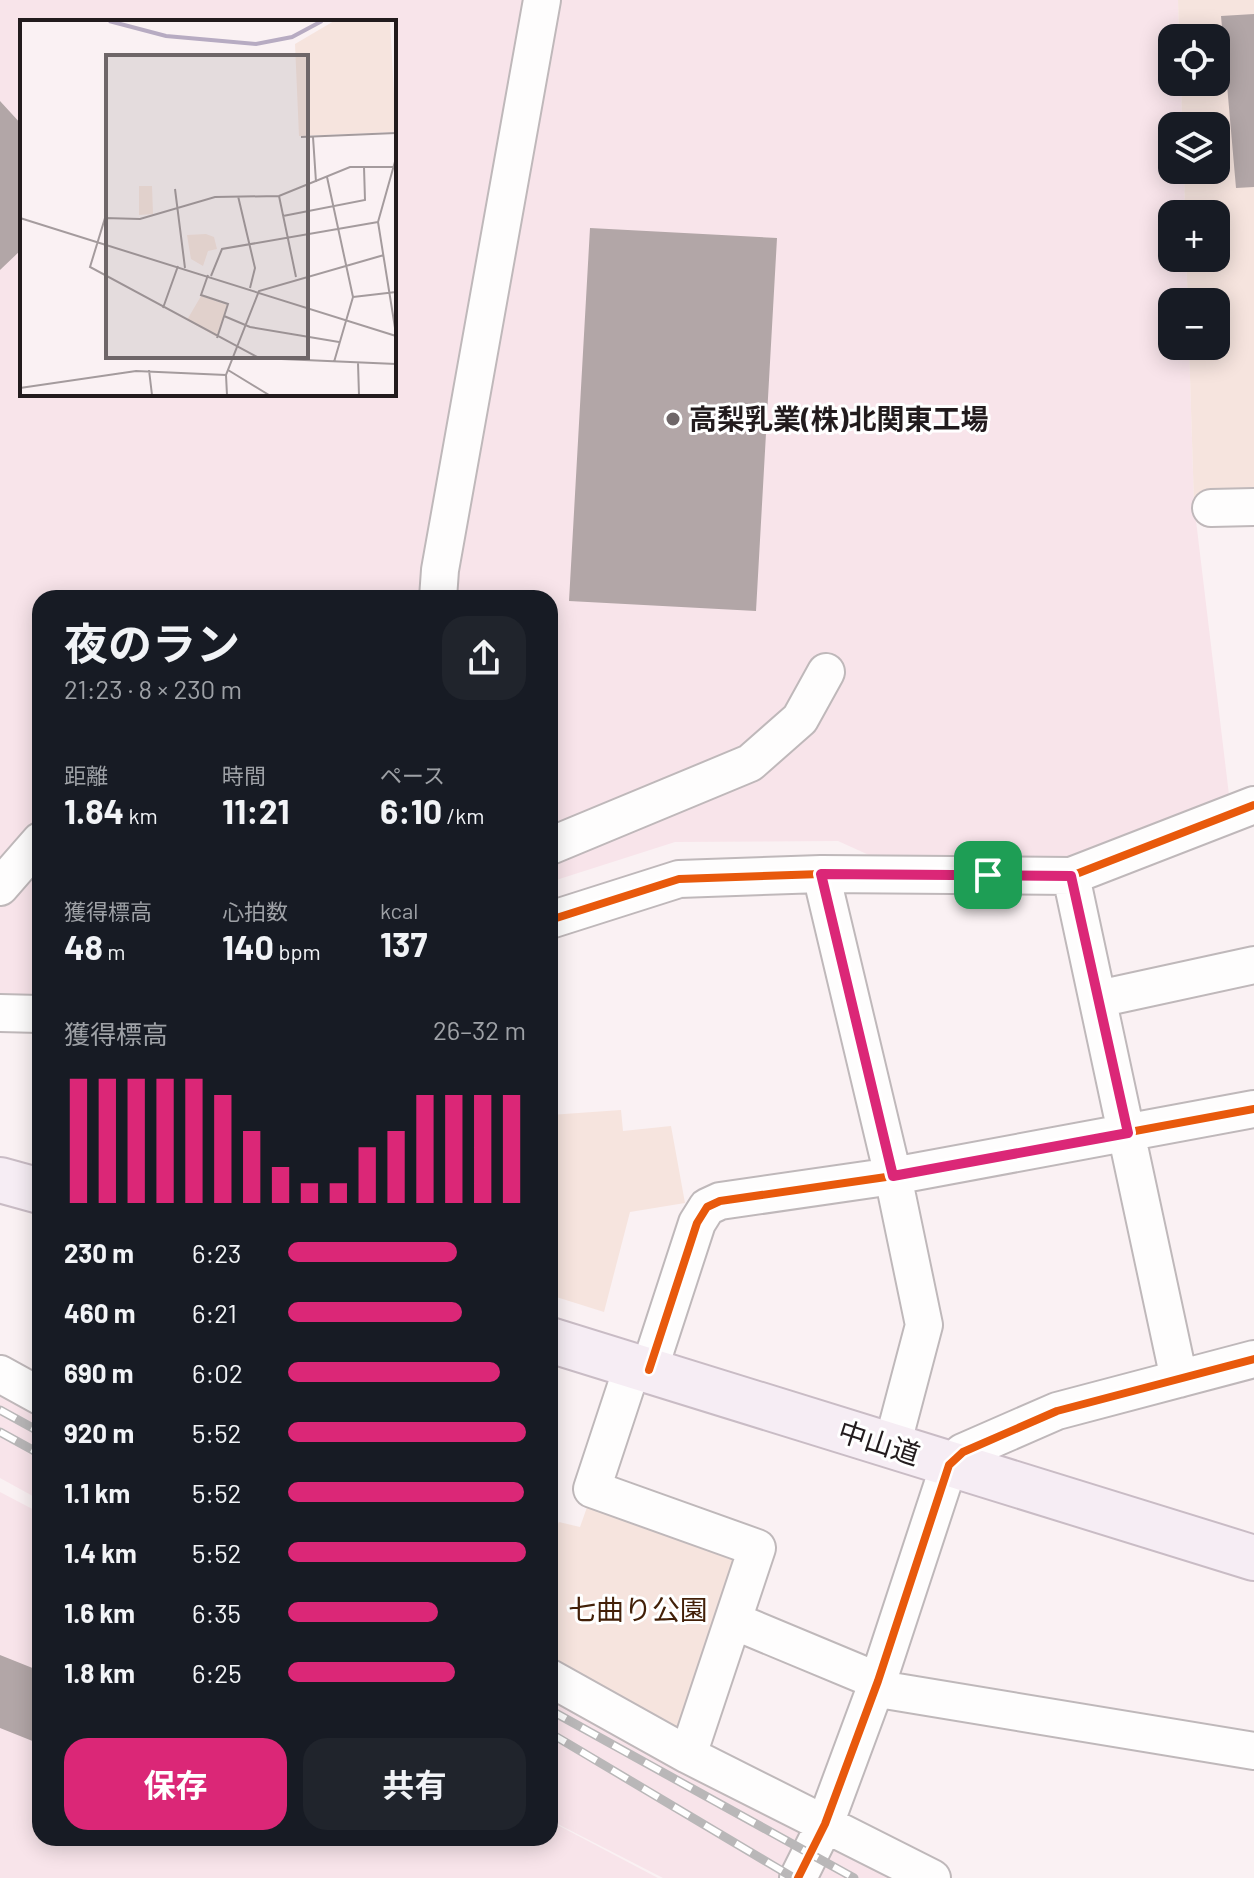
<!DOCTYPE html>
<html lang="ja">
<meta charset="utf-8">
<style>
body{margin:0;font-family:Barlow,"Noto Sans JP",sans-serif;background:#20242c;color:#f1f3f6;height:100vh;display:flex;flex-direction:column;font-size:30px;white-space:nowrap}
*{box-sizing:border-box;margin:0}
p{font-size:26px;color:#9ea1a6}
.icon{flex:none;width:44px;height:44px;fill:none;stroke:currentColor;stroke-width:2;stroke-linecap:round;stroke-linejoin:round}
.map{position:relative;flex:1;overflow:hidden}
.panel{position:absolute;left:32px;top:590px;width:526px;height:1256px;display:flex;flex-direction:column;background:#171b24;border-radius:24px;box-shadow:0 4px 20px #0003}
.panel>*{flex:none}
.tools{position:absolute;left:1158px;top:24px;display:grid;gap:16px}
.tools a{display:grid;place-items:center;width:72px;height:72px;border-radius:16px;background:#171b24;box-shadow:0 4px 20px #0003;font-size:40px}
.pin{position:absolute;display:grid;place-items:center;width:68px;height:68px;color:#fff;margin:-34px;border-radius:16px;box-shadow:0 4px 12px #0006}
.round{display:grid;place-items:center;flex:none;width:84px;height:84px;border-radius:24px;background:#20242c}
.headline{display:flex;align-items:center;justify-content:space-between;height:136px;padding:0 32px}
h1{font-size:44px;font-weight:700;line-height:60px}
.stats{display:grid;grid-template-columns:repeat(3,1fr);gap:12px;height:136px;padding:8px 32px}
.stats div{display:grid;align-content:center}
.stats b{font-size:34px;font-weight:700}
.stats small{font-size:22px;font-weight:400}
.stats p{font-size:22px}
.chart{height:224px;padding:16px 32px}
.chart p{display:flex;justify-content:space-between}
.chart svg{width:100%;height:144px;margin-top:8px;stroke:#db2777;stroke-width:6}
.action{display:flex;gap:16px;margin-top:auto;padding:16px 32px}
.action a{flex:1;height:92px;border-radius:24px;background:#db2777;color:#fff;font-size:32px;font-weight:700;line-height:92px;text-align:center}
.action a+a{background:#20242c;color:#f1f3f6}
ul{padding:0 32px;list-style:none;font-size:26px}
li{display:grid;grid-template-columns:128px 96px 1fr;align-items:center;height:60px}
li i{height:20px;border-radius:10px;background:#db2777}
.map>svg:first-child{display:block}
.built{fill:#f8e4ea;fill-rule:evenodd}
.green{fill:#f6e4de}
.building{fill:#b2a6a7}
.lines{fill:none;stroke-linecap:round;stroke-linejoin:round}
.minor-casing{stroke:#bfb8ba;stroke-width:40}
.highway-casing{stroke:#c9bcc5;stroke-width:48}
.minor{stroke:#fefdfd;stroke-width:36}
.highway{stroke:#f6edf4;stroke-width:44}
.rail-casing{stroke:#b9b7b8;stroke-width:9}
.rail{stroke:#fff;stroke-width:6;stroke-dasharray:18;stroke-linecap:butt}
.cycleway-casing{stroke:#fff;stroke-width:13}
.cycleway{stroke:#e8590c;stroke-width:8}
.route-casing{stroke:#fff;stroke-width:16}
.route{stroke:#db2777;stroke-width:10}
.poi-dot{fill:#6e6668;stroke:#fff;stroke-width:3}
.labels{text-anchor:middle;stroke-width:6;stroke-linejoin:round;paint-order:stroke}
.poi-label{font-size:28px;font-weight:bold;fill:#221b1d;stroke:#fff;text-anchor:start}
.street-label{font-size:28px;fill:#221b1d;stroke:#fff}
.park-label{font-size:28px;fill:#432008;stroke:#fff}
.inset-river{fill:none;stroke:#b7abc2;stroke-width:4}
.inset-road{fill:none;stroke:#a49b9d;stroke-width:2}
.view{fill:#6e6668;fill-opacity:0.15;stroke:#6e6668;stroke-width:4}
.inset-edge{fill:none;stroke:#221b1d;stroke-width:4}
</style>
<div class="map">
<svg width="1254" height="1878" viewBox="0 0 1254 1878">
<rect width="100%" height="100%" fill="#faf1f3"/>
<path class="built" d="M0,0H1178L1179,38H1172V82H1181L1182,126H1172V170H1184L1185,214H1172V258H1186L1188,302H1172V346H1189L1194,504L1229,795L1069,858L891,865L838,841L675,842L550,882V598H40V1006L0,1005ZM22,22H394V394H22Z
M0,1395L40,1416V1500L0,1478Z
M0,1492L40,1513V1838H550V1821L658,1878H0Z
M550,1696L819,1835L890,1878H663L550,1820Z"/>
<path class="green" d="M1178,0H1254V501L1194,504L1189,346H1216V302H1188L1186,258H1216V214H1185L1184,170H1216V126H1182L1181,82H1216V38H1179Z
M621,1110L623,1131L671,1126L685,1203L630,1212L604,1312L550,1295V1115Z
M591,1496L750,1552L686,1749L550,1672V1540L559,1522L580,1527Z"/>
<path class="building" d="M1254,14V187L1236,188L1221,16Z
M0,101L22,125V249L0,270Z
M590,228L777,238L756,611L569,601Z
M0,1655L40,1671V1744L0,1728Z"/>
<g class="lines">
<g class="minor-casing">
<path id="minor" d="M1211,508L1254,507
M438,598L440,570L542,0
M550,846L750,763L800,719L826,672
M821,874L893,1176L924,1325L892,1446
M1071,876L1179,1379
M0,887L40,841
M550,920L679,879L821,874L1071,876L1254,805
M1098,999L1254,965
M0,1013L40,1014
M633,1365L592,1489L757,1548L688,1755
M649,1370L697,1223L707,1207L720,1201L893,1176L1254,1109
M0,1374L40,1396
M734,1621L878,1681L891,1691L1254,1751
M550,1678L688,1755L932,1878
M798,1878L825,1824L878,1681L949,1465L963,1452L1057,1411L1254,1359"/>
</g>
<g class="highway-casing">
<path id="highway" d="M0,1180L40,1191
M550,1340L1254,1558"/>
</g>
<use href="#minor" class="minor"/>
<use href="#highway" class="highway"/>
<g class="rail-casing">
<path id="rail" d="M0,1410L40,1432
M0,1432L40,1454
M550,1710L854,1878
M550,1733L794,1878"/>
</g>
<use href="#rail" class="rail"/>
<g class="cycleway-casing">
<path id="cycleway" d="M550,920L679,879L821,874L1071,876L1254,805
M649,1370L697,1223L707,1207L720,1201L893,1176L1254,1109
M798,1878L825,1824L878,1681L949,1465L963,1452L1057,1411L1254,1359"/>
</g>
<use href="#cycleway" class="cycleway"/>
</g>
<g class="lines">
<g class="route-casing">
<path id="route" d="M821,874L1071,876L1128,1133L893,1176Z"/>
</g>
<use href="#route" class="route"/>
</g>
<circle class="poi-dot" cx="673" cy="419" r="8"/>
<g class="labels">
<g class="poi-label">
<text x="689" y="429">高梨乳業(株)北関東工場</text>
</g>
<g class="street-label">
<text transform="translate(879 1443) rotate(18)" y="10">中山道</text>
</g>
<g class="park-label">
<text x="638" y="1620">七曲り公園</text>
</g>
</g>
<g transform="translate(20 20)">
<rect width="376" height="376" fill="#faf1f3"/>
<path d="M314,1H370L376,112L279,116L275,24ZM119,166H132L133,194L119,195ZM186,214L194,217L197,229L188,231L183,246L171,239L167,215ZM181,276L207,285L197,317L167,300Z" fill="#f6e4de"/>
<path class="inset-river" d="M89,1L146,16L236,24L272,17L302,1"/>
<path class="inset-road" d="M281,117L376,113M293,117L296,162M376,138L358,202L376,314M376,147H330L259,176L195,177L120,199L85,198L70,247L239,338L376,344M307,157L333,277L314,342M155,169L165,248M218,176L235,248L230,268M259,176L276,257M263,196L345,180L344,147M0,198L376,316M188,255L181,275L208,284L197,318M191,256L202,229L358,202M333,277L376,272M143,288L158,246M204,296L230,307L319,322M338,343L339,375M129,350L132,375M208,350L249,375M0,368L116,351L206,355M207,375L206,355L239,271L364,235"/>
<path class="view" d="M86,35H288V338H86Z"/>
<rect width="376" height="376" class="inset-edge"/>
</g>
</svg>
<div class="tools">
<a><svg class="icon" aria-label="locate" viewBox="0 0 24 24"><circle cx="12" cy="12" r="6"/><path d="M12 2v4M12 18v4M2 12h4M18 12h4"/></svg></a>
<a><svg class="icon" aria-label="layers" viewBox="0 0 24 24"><path d="M12 4l9 5-9 5-9-5zM3 14l9 5 9-5"/></svg></a>
<a>+</a>
<a>−</a>
</div>
<div class="pin" style="left:988px;top:875px;background:#1e9e55"><svg class="icon" aria-label="arrive" viewBox="0 0 24 24"><path d="M6 21V4h12l-3 4 3 4H6"/></svg></div>
<section class="panel">
<div class="headline"><div><h1>夜のラン</h1><p>21:23 · 8 × 230 m</p></div><a class="round"><svg class="icon" aria-label="share" viewBox="0 0 24 24"><path d="M12 15V3M7 8l5-5 5 5M5 13v7h14v-7"/></svg></a></div>
<div class="stats">
<div><p>距離</p><b>1.84<small> km</small></b></div>
<div><p>時間</p><b>11:21</b></div>
<div><p>ペース</p><b>6:10<small> /km</small></b></div>
</div>
<div class="stats">
<div><p>獲得標高</p><b>48<small> m</small></b></div>
<div><p>心拍数</p><b>140<small> bpm</small></b></div>
<div><p>kcal</p><b>137</b></div>
</div>
<div class="chart"><p><span>獲得標高</span>26–32 m</p>
<svg viewBox="0 0 160 44" preserveAspectRatio="none"><path d="M5 44V6M15 44V6M25 44V6M35 44V6M45 44V6M55 44V11M65 44V22M75 44V33M85 44V38M95 44V38M105 44V27M115 44V22M125 44V11M135 44V11M145 44V11M155 44V11"/></svg>
</div>
<ul>
<li><b>230 m</b>6:23<i style="width:71%"></i></li>
<li><b>460 m</b>6:21<i style="width:73%"></i></li>
<li><b>690 m</b>6:02<i style="width:89%"></i></li>
<li><b>920 m</b>5:52<i style="width:100%"></i></li>
<li><b>1.1 km</b>5:52<i style="width:99%"></i></li>
<li><b>1.4 km</b>5:52<i style="width:100%"></i></li>
<li><b>1.6 km</b>6:35<i style="width:63%"></i></li>
<li><b>1.8 km</b>6:25<i style="width:70%"></i></li>
</ul>
<div class="action"><a>保存</a><a>共有</a></div>
</section>
</div>
